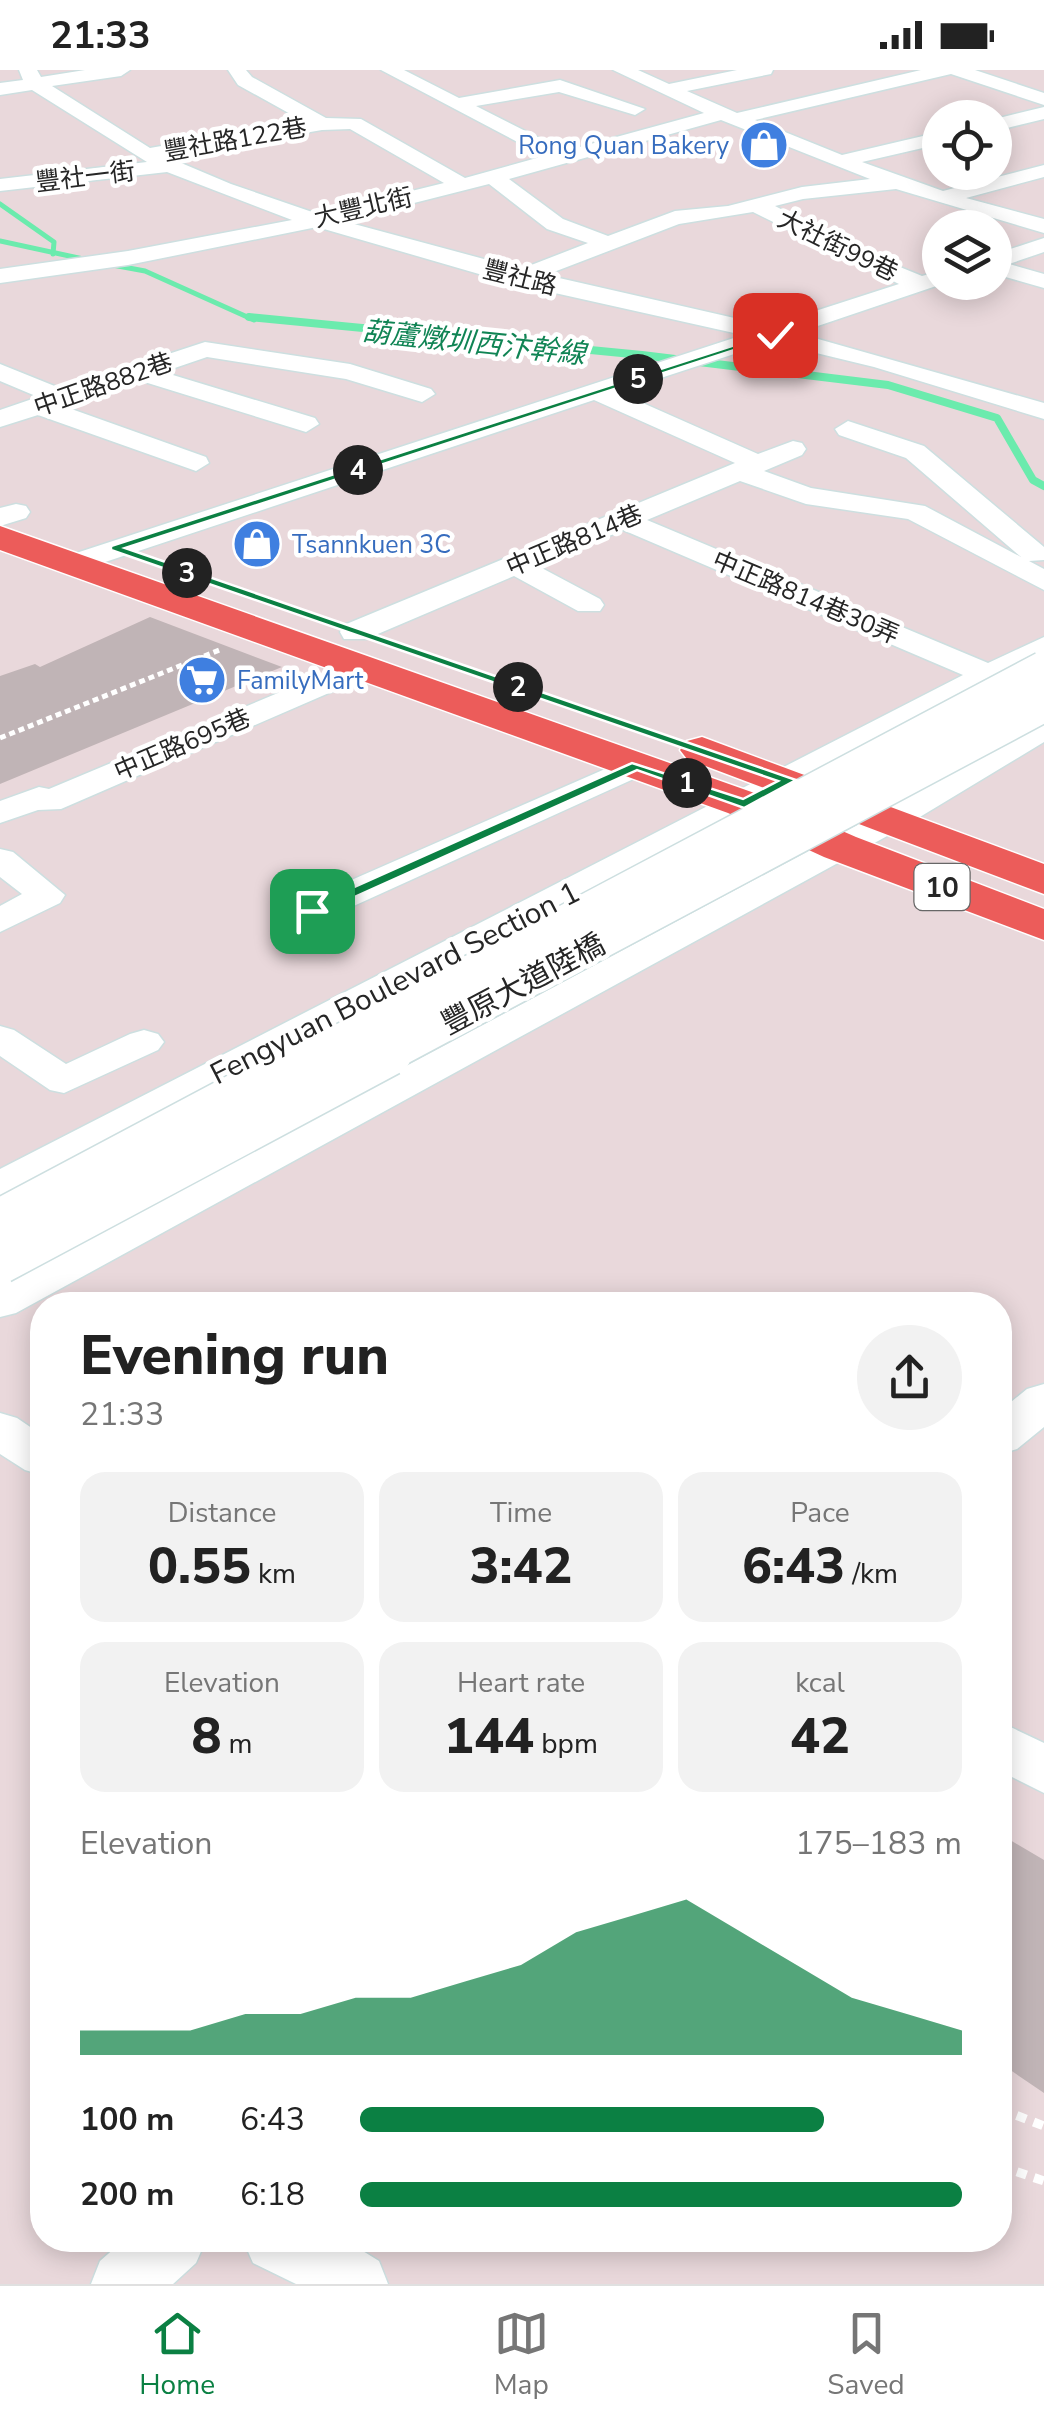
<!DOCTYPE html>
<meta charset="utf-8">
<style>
body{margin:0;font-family:"Nunito Sans","Noto Sans TC",sans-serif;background:#f2f2f2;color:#222;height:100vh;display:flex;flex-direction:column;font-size:38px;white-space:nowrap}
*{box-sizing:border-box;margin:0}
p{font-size:32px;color:#767676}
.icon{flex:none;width:55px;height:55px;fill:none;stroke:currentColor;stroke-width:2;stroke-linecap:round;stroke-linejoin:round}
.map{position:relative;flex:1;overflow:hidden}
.drawer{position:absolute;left:30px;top:1222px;width:982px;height:960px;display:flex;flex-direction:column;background:#fff;border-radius:40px;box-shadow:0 5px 25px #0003}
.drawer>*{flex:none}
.controls{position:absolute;left:922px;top:30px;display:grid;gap:20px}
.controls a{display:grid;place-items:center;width:90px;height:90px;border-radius:50%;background:#fff;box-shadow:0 5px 25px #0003;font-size:50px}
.pin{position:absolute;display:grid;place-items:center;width:85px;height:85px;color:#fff;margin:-42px;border-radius:20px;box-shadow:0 5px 15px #0006}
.km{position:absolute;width:50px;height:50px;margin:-25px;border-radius:50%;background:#222;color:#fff;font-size:28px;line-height:50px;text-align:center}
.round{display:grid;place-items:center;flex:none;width:105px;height:105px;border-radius:52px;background:#f2f2f2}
.overview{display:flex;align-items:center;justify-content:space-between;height:170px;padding:0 50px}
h1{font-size:55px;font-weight:800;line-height:75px}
.metrics{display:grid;grid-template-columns:repeat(3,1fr);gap:15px;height:170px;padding:10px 50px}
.metrics div{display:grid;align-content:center;border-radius:25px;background:#f2f2f2;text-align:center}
.metrics b{font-size:50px;font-weight:800}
.metrics small{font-size:28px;font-weight:400}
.metrics p{font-size:28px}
.chart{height:280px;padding:20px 50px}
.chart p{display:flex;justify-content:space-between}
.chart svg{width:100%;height:180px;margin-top:10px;fill:#0b8043;opacity:.7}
ul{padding:0 50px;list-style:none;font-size:32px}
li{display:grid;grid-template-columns:160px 120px 1fr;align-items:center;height:75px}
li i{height:25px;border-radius:12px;background:#0b8043}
.status{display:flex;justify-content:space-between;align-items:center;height:70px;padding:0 50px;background:#fff;direction:ltr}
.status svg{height:28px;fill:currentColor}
.menu{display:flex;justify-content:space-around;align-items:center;height:140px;border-top:2px solid #e0e0e0;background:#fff;font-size:28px;color:#767676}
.menu a{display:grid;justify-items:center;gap:5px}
.menu .selected{color:#0b8043}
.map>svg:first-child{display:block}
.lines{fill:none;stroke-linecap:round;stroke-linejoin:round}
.stream-far1{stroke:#6bebad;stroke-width:5}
.stream{stroke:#6bebad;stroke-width:8}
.building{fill:#c0b4b6}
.minor-casing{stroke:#cddfe0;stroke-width:3}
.major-casing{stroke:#fff;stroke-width:3}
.path-far1{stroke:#fff;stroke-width:5;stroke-dasharray:6 4;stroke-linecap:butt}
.path{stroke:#fff;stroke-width:9;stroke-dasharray:10 8;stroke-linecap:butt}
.minor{fill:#fff;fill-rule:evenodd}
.major{fill:#ec5c5a;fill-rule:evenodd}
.minor-bridge-far1-casing{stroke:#cddfe0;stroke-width:38;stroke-linecap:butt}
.minor-bridge-casing{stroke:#cddfe0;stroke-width:48;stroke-linecap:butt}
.minor-bridge-far1{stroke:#fff;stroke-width:35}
.minor-bridge{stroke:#fff;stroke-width:45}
.route{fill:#0b8043;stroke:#fff;stroke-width:2.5}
.labels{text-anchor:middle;stroke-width:9;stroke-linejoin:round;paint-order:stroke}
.far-street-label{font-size:25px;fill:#262626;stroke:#fff}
.far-shop-label{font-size:25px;fill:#366cbe;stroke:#fff;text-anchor:start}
.far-water-label{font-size:28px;font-style:italic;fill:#108454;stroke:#fff}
.shield{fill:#fff;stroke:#676767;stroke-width:2.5}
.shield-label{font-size:28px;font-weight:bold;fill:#262626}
.street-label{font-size:30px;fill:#262626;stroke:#fff}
</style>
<div class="status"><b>21:33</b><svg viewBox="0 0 49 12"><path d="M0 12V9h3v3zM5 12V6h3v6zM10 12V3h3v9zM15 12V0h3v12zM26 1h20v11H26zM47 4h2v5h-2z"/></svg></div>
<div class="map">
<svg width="1044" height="2214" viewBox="0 0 1044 2214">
<rect width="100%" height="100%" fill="#e9d8db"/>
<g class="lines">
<path class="stream-far1" d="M0,134L54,172L53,184
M0,171L88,190
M107,194L145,201L254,250"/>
<path class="stream" d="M249,247L642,285L888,315L997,348L1033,410L1044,416"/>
</g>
<path class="building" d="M150,547L282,597L0,714V606L35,594L40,597Z
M1000,1764L1044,1790V2023L1000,1993Z"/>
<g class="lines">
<g class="minor-casing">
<path id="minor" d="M19,0H37L41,7L85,0H130L121,6L52,16L150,78L303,51L238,15L228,0H246L252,7L326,48L361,49L465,108L544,86L381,0H404L459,28L560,10L645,39L635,45L559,22L476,36L565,81L704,43L613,0H638L669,14L737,0H773L771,4L687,21L737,43L921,0H975L1044,23V35L951,4L755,50L842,85L940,62V74L862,92L943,121L1044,95V107L966,128L1044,149V163L896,119L803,129L775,136L868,184L922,206L940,201V212H948L797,263L1044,333V349L874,297L771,272L618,322L758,384L793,371L802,373L806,379L802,385L764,401L811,418L925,436L1021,487L906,388L839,365L835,359L848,351L924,376L1044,477V490L1029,491L1044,499V520L908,449L806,434L740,411L647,450L988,593L1044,567V588L15,1126L0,1129V1099L963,605L623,460L538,496L600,529L604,535L600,541H578L514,506L366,569H344L340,562L344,555L735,393L594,330L87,498H67L62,492L67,486L743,265L510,213L317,157L128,195L0,213V199L128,181L292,150L167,102L0,121V109L147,92L32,20L0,25V13L23,10ZM721,50L870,109L802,117L728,136L675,141L608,166L563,149L509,109ZM350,59L444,113L318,144L231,114L167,87L322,60ZM489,114L547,159L588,173L521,199L343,151ZM753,142L899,214L769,256L546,205L679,154Z
M1044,37V49L995,61V49Z
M1044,168V182L1009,194L1044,204V218L995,204V184Z
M205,272L350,294L431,319L435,324L422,332L346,309L207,287L163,302L315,348L319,354L306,362L138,310L63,336L206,387L209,393L196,401L38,345L0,357V340L38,327L0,311V294L62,319Z
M16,434L26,436L30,442L26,448L0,456V438Z
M364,587L375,589L380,596L375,603L61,739L38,740L0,753V731L39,717L49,719Z
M1044,648V672L900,759L16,1243L0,1247V1213L876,745L1032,651Z
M637,685L649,688L654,695L649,702L325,849L312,852L299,849L294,841L299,833Z
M0,779L13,782L65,825L60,833L0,862V836L22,824L0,807Z
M0,956L14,960L66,994L130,964L144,960L158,964L164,972L158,980L64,1023L50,1020L0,986Z
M1044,1314V1357L1017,1379L1000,1384V1341L1027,1319Z
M0,1343L17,1348L42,1365V1405L25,1400L0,1384Z
M1000,1652L1044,1673V1723L1000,1701Z
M124,2170H206L196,2193L173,2214H91L100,2191Z
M243,2170H345L379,2191L388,2214H296L253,2193Z"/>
</g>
<g class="major-casing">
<path id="major" d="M0,456L760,725L856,767L1044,839V870L824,787L728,743L0,480Z
M702,667L1044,794V824L687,689L680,680L687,671Z"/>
</g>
<path class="path-far1" d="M0,668L222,579"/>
<path class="path" d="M1000,2039L1044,2056
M1000,2096L1044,2111"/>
<use href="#minor" class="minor"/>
<use href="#major" class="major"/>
<g class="minor-bridge-far1-casing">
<path id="minor-bridge-far1" d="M314,986L1044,599
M384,986L1044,634"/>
</g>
<g class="minor-bridge-casing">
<path id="minor-bridge" d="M0,1152L318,983
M0,1191L389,983"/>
</g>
<use href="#minor-bridge-far1" class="minor-bridge-far1"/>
<use href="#minor-bridge" class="minor-bridge"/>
</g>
<path class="route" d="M772,263L780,265L125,478L796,710L744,738L637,700L317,844H307V838L632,693L743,729L778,711L111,480V476Z"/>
<defs>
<g id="shop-disc" transform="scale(2.5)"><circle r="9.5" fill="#3f7fe0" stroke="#fff"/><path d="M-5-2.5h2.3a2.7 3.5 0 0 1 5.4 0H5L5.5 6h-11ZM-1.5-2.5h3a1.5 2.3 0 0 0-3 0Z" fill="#fff"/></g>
<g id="supermarket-disc" transform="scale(2.5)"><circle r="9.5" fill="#3f7fe0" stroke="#fff"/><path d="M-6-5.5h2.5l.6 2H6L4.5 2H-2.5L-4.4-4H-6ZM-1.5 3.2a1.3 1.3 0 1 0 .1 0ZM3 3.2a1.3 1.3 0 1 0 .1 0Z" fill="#fff"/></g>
</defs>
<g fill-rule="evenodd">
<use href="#shop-disc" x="764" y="75"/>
<use href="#shop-disc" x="257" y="474"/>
<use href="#supermarket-disc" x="202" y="610"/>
</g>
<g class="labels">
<g class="far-street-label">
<text transform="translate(235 69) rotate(-10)" y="9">豐社路122巷</text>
<text transform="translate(85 106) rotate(-7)" y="9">豐社一街</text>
<text transform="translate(363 137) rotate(-13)" y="9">大豐北街</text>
<text transform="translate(838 175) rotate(26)" y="9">大社街99巷</text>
<text transform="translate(520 207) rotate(14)" y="9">豐社路</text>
<text transform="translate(103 314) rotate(-19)" y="9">中正路882巷</text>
<text transform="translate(574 470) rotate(-23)" y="9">中正路814巷</text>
<text transform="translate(806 527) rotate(23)" y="9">中正路814巷30弄</text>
<text transform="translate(182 674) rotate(-23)" y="9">中正路695巷</text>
</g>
<g class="far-shop-label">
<text x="729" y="84" text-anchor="end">Rong Quan Bakery</text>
<text x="292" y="483">Tsannkuen 3C</text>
<text x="237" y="619">FamilyMart</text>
</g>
<g class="far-water-label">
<text transform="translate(474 272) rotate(6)" y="10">葫蘆燉圳西汴幹線</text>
</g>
<rect class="shield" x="914.5" y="794" width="55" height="46" rx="8"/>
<g class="shield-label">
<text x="942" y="827">10</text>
</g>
<g class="street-label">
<text transform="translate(395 913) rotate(-27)" y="10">Fengyuan Boulevard Section 1</text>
<text transform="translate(523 914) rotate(-28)" y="10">豐原大道陸橋</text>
</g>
</g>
</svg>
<div class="controls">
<a><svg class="icon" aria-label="locate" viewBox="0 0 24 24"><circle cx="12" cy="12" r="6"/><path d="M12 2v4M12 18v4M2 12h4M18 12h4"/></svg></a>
<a><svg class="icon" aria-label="layers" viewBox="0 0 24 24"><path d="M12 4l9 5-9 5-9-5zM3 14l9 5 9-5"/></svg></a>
</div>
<div class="pin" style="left:312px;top:841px;background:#1e9e55"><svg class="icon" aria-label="arrive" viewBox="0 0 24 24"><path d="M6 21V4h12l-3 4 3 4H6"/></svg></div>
<div class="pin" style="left:775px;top:265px;background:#d93025"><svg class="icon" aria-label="check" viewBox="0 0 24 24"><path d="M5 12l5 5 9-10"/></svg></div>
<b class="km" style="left:687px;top:713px">1</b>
<b class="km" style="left:518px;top:617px">2</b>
<b class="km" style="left:187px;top:503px">3</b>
<b class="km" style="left:358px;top:400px">4</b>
<b class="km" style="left:638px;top:309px">5</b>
<section class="drawer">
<div class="overview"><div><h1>Evening run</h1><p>21:33</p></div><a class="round"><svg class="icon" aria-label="share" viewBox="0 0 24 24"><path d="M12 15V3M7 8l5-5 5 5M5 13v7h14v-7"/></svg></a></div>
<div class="metrics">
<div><p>Distance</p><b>0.55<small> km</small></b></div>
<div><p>Time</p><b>3:42</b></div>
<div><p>Pace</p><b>6:43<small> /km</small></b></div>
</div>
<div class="metrics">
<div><p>Elevation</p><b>8<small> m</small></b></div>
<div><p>Heart rate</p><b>144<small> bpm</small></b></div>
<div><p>kcal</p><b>42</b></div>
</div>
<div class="chart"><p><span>Elevation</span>175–183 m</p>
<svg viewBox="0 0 160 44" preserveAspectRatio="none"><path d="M0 44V38L10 38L20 38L30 34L40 34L50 30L60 30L70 26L80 22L90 14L100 10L110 6L120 14L130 22L140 30L150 34L160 38V44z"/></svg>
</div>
<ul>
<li><b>100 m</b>6:43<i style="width:77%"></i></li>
<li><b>200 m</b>6:18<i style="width:100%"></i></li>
</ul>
</section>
</div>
<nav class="menu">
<a class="selected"><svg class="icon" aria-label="home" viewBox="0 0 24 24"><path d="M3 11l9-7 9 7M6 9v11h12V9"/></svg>Home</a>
<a><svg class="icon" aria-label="map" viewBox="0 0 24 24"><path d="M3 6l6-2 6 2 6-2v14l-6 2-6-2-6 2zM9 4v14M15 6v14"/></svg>Map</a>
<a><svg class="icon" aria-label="saved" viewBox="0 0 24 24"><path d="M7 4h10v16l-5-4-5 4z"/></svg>Saved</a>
</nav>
